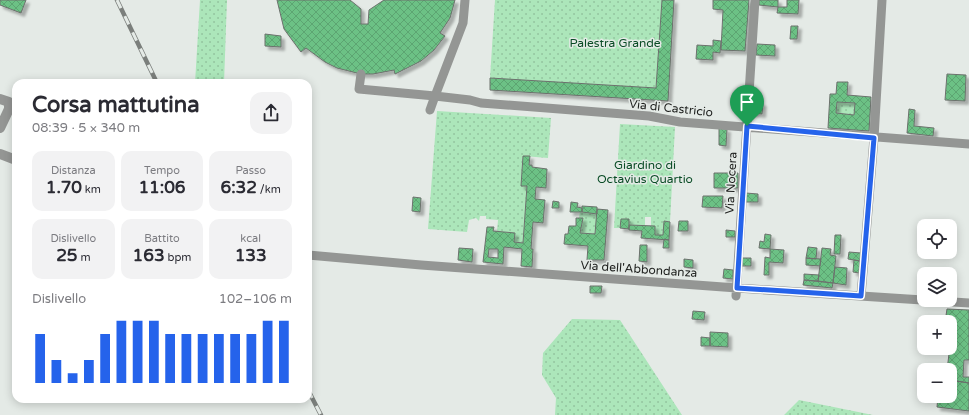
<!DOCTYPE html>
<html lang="it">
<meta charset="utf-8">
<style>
body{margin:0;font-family:"Varela Round",sans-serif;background:#f2f2f3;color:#2b2b33;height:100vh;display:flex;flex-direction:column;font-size:15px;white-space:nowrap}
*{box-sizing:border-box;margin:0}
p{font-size:13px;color:#7c7c81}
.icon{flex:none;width:22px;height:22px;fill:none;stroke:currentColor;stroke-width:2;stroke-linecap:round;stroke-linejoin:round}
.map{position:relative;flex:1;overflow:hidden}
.side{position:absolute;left:12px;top:79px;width:300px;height:324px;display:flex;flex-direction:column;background:#fff;border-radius:12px;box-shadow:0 2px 10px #0003}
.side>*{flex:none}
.controls{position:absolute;left:917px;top:219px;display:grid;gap:8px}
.controls a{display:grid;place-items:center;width:40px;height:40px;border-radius:8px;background:#fff;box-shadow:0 2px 10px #0003;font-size:20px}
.pin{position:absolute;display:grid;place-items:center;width:34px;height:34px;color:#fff;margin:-41px -17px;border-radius:50% 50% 50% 0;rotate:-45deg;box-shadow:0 0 4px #0007}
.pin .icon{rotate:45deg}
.round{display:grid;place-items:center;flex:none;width:42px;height:42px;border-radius:12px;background:#f2f2f3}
.headline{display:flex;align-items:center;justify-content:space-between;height:68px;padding:0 20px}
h1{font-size:22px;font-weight:700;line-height:30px}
.stats{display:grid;grid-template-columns:repeat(3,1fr);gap:6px;height:68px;padding:4px 20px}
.stats div{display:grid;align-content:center;border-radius:10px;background:#f2f2f3;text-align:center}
.stats b{font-size:17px;font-weight:700}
.stats small{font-size:11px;font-weight:400}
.stats p{font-size:11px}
.chart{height:112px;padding:8px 20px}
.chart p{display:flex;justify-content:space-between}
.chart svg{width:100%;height:72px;margin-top:4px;stroke:#2563eb;stroke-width:6}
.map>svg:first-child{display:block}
.grass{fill:url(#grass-dots)}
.building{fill:url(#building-cross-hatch);stroke:#6c716d;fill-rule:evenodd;filter:url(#shadow)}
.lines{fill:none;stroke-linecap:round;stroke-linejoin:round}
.pedestrian{stroke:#949694;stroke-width:9}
.minor{stroke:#949694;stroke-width:10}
.rail-casing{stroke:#7b7f7c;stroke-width:4.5}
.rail{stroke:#e4eae6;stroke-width:3;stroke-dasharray:9;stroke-linecap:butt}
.route-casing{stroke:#fff;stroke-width:8}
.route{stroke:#2563eb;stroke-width:5}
.labels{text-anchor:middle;stroke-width:3;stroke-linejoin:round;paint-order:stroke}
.park-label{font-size:12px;fill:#0a4c26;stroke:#e4eae6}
.street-label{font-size:12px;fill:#1c1e1c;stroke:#e4eae6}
</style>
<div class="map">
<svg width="969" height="415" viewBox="0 0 969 415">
<defs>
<pattern id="grass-dots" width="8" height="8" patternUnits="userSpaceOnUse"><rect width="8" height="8" fill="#ace6ba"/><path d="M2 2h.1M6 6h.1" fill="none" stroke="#93c59f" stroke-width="1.8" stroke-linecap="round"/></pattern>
<pattern id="building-cross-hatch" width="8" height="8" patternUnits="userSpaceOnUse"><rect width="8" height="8" fill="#6cc185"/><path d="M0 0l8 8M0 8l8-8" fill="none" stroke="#5da572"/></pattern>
<filter id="shadow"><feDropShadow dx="3.5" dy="3.5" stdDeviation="1" flood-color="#0004"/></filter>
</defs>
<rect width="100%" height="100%" fill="#e4eae6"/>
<path class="grass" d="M200,0H227L224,83H195Z
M495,0H662L656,88L490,78Z
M837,102L855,103L854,115L836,113Z
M437,111L551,118L548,158L523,156L521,185L527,186L523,243L514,242V233L497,232L498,220L486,219V216H480L479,221L476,218L469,220L467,232L428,229Z
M620,124L675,127L670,222L664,221L663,235H655V227L651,226V217H645V226L629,225V219H621L620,228H614Z
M580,212L597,214L595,234L580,233L583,218H579Z
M572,319L620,320L682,415H555L556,398L542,375L543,353Z
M799,400L873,415H784Z"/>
<path class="building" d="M0,0H26L21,13L0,5Z
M277,0H350L361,9V24H368L369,10L384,0H455L450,18L440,33L445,36L434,50L421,61L395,74L394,70L373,74H361L337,68L325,62L306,48L301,52L284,29Z
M662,0H674L668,101L490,90V78L656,88Z
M713,0H749L745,51L721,50L723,10L713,9Z
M759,0H778V7L759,5Z
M787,0H799L798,14L777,13L778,7H787Z
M791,26H798L797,39H790Z
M265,34L281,36V47L265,46Z
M713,40L721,41L720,53L713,52V60L696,59L697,45L713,46Z
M757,44L775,45V56L756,55Z
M947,74L966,75L965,101L945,100Z
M837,82H848L847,95L871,97L869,131L828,128L830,94H836ZM837,102L855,103L854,115L836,113Z
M753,102L763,103L762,114L752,113Z
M909,109L915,110L914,126L934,128L933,136L907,133Z
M719,128L727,129L726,146L719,145Z
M523,156H530L529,165H532V167L547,169L546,188L536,187L535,199L545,200L543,223L533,222L531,249H533L532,267L521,266L522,249L504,247L503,264L483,262L487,227H494L493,231L515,233L514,242L523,243L527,186H521ZM489,249H498V258L488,257Z
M714,173H738V188H714Z
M746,193L758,194V202H746Z
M703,196H723L722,208L702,207Z
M413,197L421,198L420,212L412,211Z
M553,201L559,202V208H552Z
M571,202L578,203L577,207L582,208V212H570Z
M582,206L597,207V214L582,212Z
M597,209L608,210L604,260H587L588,246L564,244L565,234H568L569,226H576V218H583L580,233L595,234Z
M621,219H629V229L620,228Z
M664,221L670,222L669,240L641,238L642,231L629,230V225L655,226V235H663Z
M679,221H688V231H678Z
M726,230L735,231V237H726Z
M765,234L771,235L770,249L759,248L760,241L764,242Z
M835,235H841L840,254H834Z
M664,239L669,240V248H663Z
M640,245H647V262L639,261Z
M808,247L817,248L816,259L806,258Z
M459,248L473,249L472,262L458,260Z
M822,248L831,249L830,255L836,256L833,283L818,281Z
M770,249L784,250L783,263L769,262V275H764L765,257L770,258Z
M849,252L861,253L860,261L848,259Z
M742,258H751V266H742Z
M806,258L821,259L820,266L806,265Z
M684,259L693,260V268L684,267Z
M854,260L860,261L859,273L853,272Z
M835,267L847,268L846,285L833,283Z
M724,269L733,270V279L723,278Z
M804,274L819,275L818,281L804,280Z
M804,280L833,283L832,288L803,285Z
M590,286H602L601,293H590Z
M947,309L969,310V360H964L963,377H969V383L950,380V370H947L952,330H950V322H945Z
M693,311L705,312L704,320L692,319Z
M710,332L728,333V347L710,346Z
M701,337L710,338V346H701Z
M950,380L969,383V411L937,407L938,396H950Z"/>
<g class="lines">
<path class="pedestrian" d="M361,74L359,89L435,96L463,23L465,0
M430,110L435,96L470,100L481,103L649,116L680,122L969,144
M308,255L421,265L737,288L969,303
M736,296L755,0
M861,296L874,138L882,0"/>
<path class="minor" d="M0,99L9,102V109L0,128
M0,154L16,160"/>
<g class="rail-casing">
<path id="rail" d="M117,0L157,83
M308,390L321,415"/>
</g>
<use href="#rail" class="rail"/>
</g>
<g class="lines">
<g class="route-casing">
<path id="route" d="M747,126L874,138L861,296L737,288Z"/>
</g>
<use href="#route" class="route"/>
</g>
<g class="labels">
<g class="park-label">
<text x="615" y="47">Palestra Grande</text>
<text x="645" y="169">Giardino di<tspan x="645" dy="14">Octavius Quartio</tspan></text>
</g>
<g class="street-label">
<text transform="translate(671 108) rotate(6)" y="4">Via di Castricio</text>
<text transform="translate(731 183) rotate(-87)" y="4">Via Nocera</text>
<text transform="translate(639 269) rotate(4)" y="4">Via dell'Abbondanza</text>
</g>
</g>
</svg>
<div class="controls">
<a><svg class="icon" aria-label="locate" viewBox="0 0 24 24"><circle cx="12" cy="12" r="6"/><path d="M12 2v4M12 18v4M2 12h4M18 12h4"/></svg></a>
<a><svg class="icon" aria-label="layers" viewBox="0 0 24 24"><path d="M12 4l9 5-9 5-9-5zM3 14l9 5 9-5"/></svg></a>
<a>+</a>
<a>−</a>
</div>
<div class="pin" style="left:747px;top:126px;background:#1e9e55"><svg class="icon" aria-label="arrive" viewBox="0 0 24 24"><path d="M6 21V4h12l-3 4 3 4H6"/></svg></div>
<section class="side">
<div class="headline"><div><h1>Corsa mattutina</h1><p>08:39 · 5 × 340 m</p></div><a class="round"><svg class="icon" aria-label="share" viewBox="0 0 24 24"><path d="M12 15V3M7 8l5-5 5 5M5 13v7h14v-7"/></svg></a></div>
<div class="stats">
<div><p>Distanza</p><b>1.70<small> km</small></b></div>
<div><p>Tempo</p><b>11:06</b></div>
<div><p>Passo</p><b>6:32<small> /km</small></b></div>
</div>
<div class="stats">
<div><p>Dislivello</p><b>25<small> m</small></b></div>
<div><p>Battito</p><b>163<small> bpm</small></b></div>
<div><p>kcal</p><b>133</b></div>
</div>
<div class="chart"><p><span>Dislivello</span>102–106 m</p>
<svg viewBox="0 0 160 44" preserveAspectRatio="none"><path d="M5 44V14M15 44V30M25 44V38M35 44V30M45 44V14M55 44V6M65 44V6M75 44V6M85 44V14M95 44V14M105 44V14M115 44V14M125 44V14M135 44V14M145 44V6M155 44V6"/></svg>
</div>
</section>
</div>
